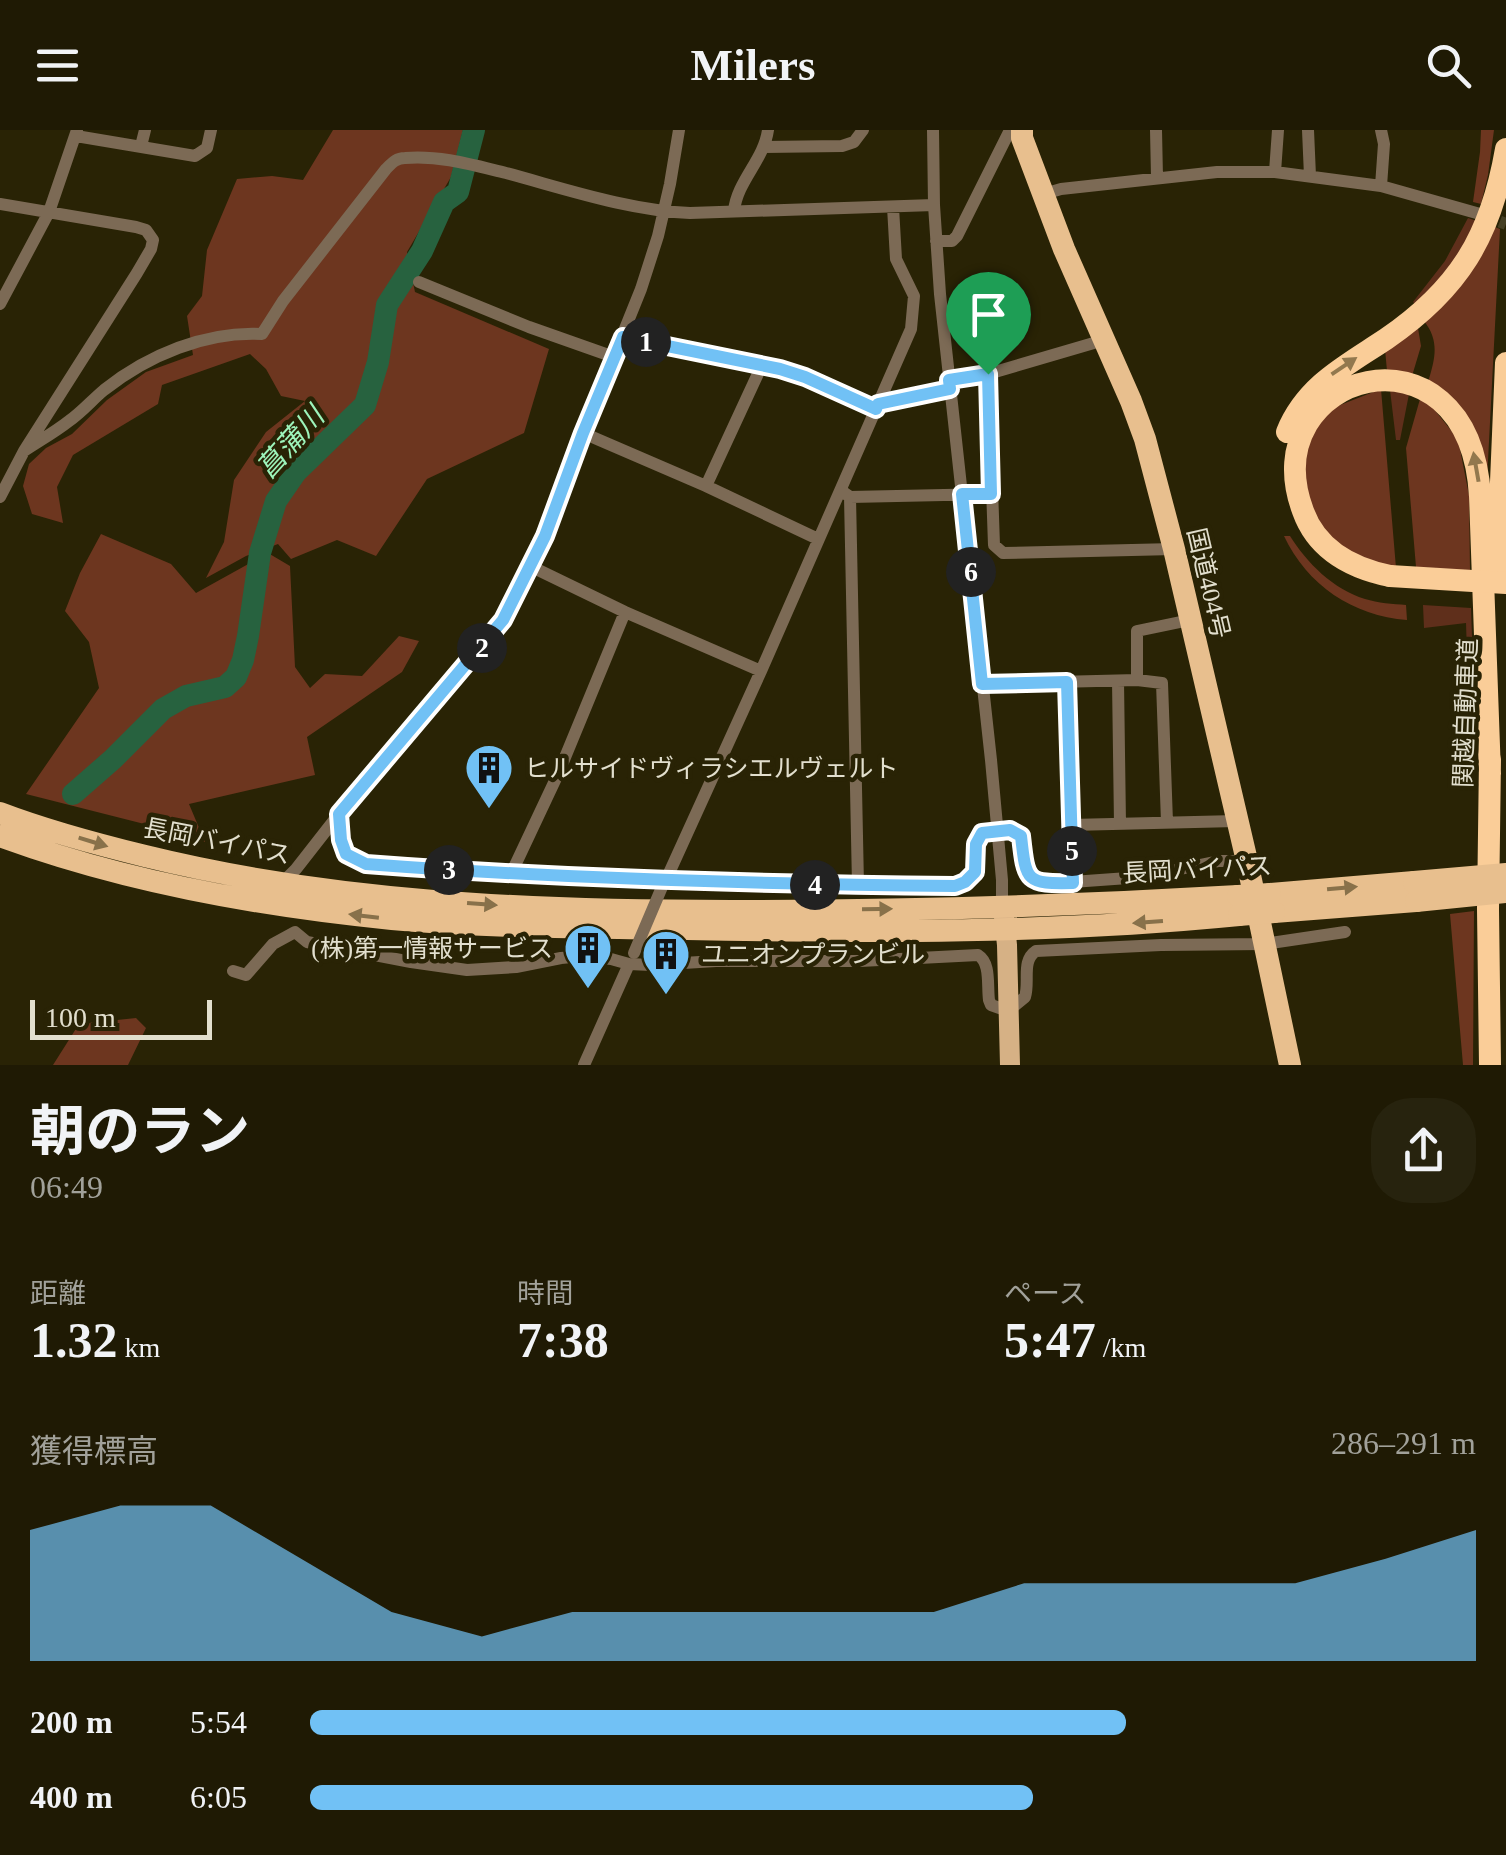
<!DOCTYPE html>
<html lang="ja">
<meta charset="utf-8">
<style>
body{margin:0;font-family:"Times New Roman","Noto Sans JP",serif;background:#27230e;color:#f1f3f6;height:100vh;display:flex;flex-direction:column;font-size:38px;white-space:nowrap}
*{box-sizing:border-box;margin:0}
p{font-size:32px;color:#a1a19a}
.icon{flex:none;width:55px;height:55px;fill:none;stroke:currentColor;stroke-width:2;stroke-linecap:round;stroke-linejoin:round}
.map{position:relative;height:935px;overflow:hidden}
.panel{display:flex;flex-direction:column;background:#1f1a04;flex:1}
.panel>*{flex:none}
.scale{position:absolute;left:30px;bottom:25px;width:182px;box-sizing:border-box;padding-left:10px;border:5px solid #e2dfce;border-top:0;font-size:28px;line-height:35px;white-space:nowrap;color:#e2dfce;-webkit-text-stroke:8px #292305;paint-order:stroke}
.pin{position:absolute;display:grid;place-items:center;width:85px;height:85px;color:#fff;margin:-102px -42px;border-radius:50% 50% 50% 0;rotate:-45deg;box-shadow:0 0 10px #0007}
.pin .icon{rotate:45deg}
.km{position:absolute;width:50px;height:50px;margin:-25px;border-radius:50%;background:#222;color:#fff;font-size:28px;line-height:50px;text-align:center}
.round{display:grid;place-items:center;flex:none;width:105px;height:105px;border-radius:40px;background:#27230e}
.overview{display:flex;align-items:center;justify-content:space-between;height:170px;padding:0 30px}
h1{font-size:55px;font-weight:700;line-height:75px}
.stats{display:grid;grid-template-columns:repeat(3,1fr);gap:15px;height:170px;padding:10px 30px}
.stats div{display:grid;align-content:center}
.stats b{font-size:50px;font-weight:700}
.stats small{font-size:28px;font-weight:400}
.stats p{font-size:28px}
.chart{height:280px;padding:20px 30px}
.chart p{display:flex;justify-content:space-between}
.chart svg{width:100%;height:180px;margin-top:10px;fill:#71c1f5;opacity:.7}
ul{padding:0 30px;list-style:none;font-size:32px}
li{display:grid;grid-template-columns:160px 120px 1fr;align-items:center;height:75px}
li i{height:25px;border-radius:12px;background:#71c1f5}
header{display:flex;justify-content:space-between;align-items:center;height:130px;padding:0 30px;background:#1f1a04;font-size:45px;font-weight:700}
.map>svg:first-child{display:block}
.green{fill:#5f2f1b}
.forest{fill:#6d361f}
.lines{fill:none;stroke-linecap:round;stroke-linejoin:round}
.river{stroke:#27623f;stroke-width:22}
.minor-tunnel{stroke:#453f23;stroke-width:12;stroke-dasharray:12 6;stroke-linecap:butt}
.minor{stroke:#7c6a55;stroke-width:12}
.primary{stroke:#d6b185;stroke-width:20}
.trunk{stroke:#e8bf8e;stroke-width:22}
.motorway{stroke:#facd98;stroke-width:22}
.minor-bridge{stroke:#7c6a55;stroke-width:12}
.trunk-bridge{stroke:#e8bf8e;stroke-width:22}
.motorway-bridge{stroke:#facd98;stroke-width:22}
.oneway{fill:#92784e}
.oneway2{fill:#88714a}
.route-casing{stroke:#fff;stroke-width:20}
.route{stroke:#71c1f5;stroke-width:12}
.labels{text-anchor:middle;stroke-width:9;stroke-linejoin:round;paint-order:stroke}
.street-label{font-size:25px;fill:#e2dfce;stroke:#292305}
.poi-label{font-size:25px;fill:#e2dfce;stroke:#292305;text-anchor:start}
.water-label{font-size:28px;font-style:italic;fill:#9df4bb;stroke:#292305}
</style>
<header><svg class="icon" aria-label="menu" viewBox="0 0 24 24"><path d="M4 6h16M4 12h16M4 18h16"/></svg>Milers<svg class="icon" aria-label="search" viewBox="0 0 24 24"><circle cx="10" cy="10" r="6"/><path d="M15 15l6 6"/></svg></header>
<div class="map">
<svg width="1506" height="935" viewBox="0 0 1506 935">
<rect width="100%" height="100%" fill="#292305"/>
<path class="green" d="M1468,88L1477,91L1464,118L1417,176L1413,172L1445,131Z
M1390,260L1409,264L1400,310H1396Z
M1423,475L1471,478L1476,620H1470L1466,493L1424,498Z"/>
<path class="forest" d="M333,0H463L451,47L407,122L415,162L549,219L524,303L427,349L376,426L337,410L291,429L278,414L246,426L206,448L224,412L234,350L266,302L305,271L281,266L266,239L250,224L162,255L158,274L73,325L57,357L63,393L32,384L23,356L29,334L46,318L72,304L107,270L146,242L193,225L187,186L202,166L207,120L237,49L272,46L303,50Z
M1481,0H1494L1488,45L1481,74L1473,72L1480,22Z
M1492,96L1500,99L1487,350C1474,300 1472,282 1428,252C1435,229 1440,211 1424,191Z
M1418,198L1421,216L1412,246L1387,241L1385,219Z
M1381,259L1396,438L1374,436L1330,410L1304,363L1307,312L1330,279Z
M1420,269L1429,273L1458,309L1469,365L1470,441L1416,437L1406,318Z
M101,404L171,434L196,463L268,423L290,436L295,537L310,558L325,544L362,546L399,506L419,511L402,542L307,607L315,645L189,674L205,712L168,700L26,664L99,558L89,512L65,481L80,443Z
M1284,406H1290C1307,433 1333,459 1365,469C1378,473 1393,474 1406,475L1407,490C1353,486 1307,455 1284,406Z
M1474,781L1473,935H1463L1450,784Z
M136,888L146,898L128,935H53L79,894Z"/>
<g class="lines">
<path class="river" d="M73,664L113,629L163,579L186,566L225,557L236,547L243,530L248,506L260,423L276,371L296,342L365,275L378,232L387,175L422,121L444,72L458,62L474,0"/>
<path class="minor-tunnel" d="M1483,85L1506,94"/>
<path class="minor" d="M933,0L934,75L940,164L991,630L1002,750V775
M1156,0L1157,47
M1308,0L1310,46
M76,6L195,26L207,18L211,0
M141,16L145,0
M764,17L842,16L854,12L863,0
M1275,42L1278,0
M1381,56L1384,14L1381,0
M1044,64L1061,59L1217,42H1275L1381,56L1480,84
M0,74L136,97L146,100L153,110L151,119L137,143L24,321L0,367
M734,81C737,51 764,30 768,0
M936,111H952L957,106L1010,0
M419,152L529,197L614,227
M0,174L49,82L77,0
M623,207L762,235L706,356
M762,235L805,247L876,279
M988,244L994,415L1003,423L1174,419
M949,251L988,244L1104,210
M878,274L950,259
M583,303L706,356L818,409
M24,321C39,311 55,302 69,291C82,282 92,270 104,260C148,225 206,201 262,204L283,171L386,39C392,33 396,28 405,28C440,25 473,35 506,43C566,59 627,80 690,83L934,75
M843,362L850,367L991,364
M850,367L858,755
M530,436L625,482L761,541
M1137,550V501L1190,490
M1118,551L1120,694
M1067,552L1073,753
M982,554L1137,550L1162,553L1167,692
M339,684C341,711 337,724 366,734L511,744L665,752L955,756C989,742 968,726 982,703L1010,700L1021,706C1023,726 1022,747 1044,754L1142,747L1219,731H1260
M1071,695L1236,691
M511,744L559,642L625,482
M665,752L761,541L911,199L914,166L896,129L893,77
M281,754L296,739L339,684L486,513L509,479L545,406L583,303L641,159L658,106L670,54L679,0
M233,841L246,845L273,814L295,802L307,812L411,832L467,840L516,837L561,828L583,826L611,829L629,834L651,835L716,831H860L978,825C991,833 987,855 989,870L991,875L1008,881L1025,867C1030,851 1021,831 1036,821L1161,815L1264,814L1345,802
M584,935L629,834"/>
<path class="primary" d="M1004,787L1007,815L1010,935"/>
<path class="trunk" d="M1022,0V8L1064,119L1131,271L1145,309L1174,419L1247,731L1290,935
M0,683C47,701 96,714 145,726C336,773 535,781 731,781C900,781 1070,776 1238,766
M0,706C125,752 260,776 392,789C490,798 589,797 687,799C872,803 1056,803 1239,785
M1270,764L1414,752
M1274,782L1416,771"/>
<path class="motorway" d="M1287,302C1306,255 1347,235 1386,209C1459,159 1491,106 1506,19
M1390,446C1351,438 1317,420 1303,381C1251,242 1469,181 1480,366L1490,644
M1497,447L1506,233
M1490,935L1488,779L1490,629"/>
<path class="minor-bridge" d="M634,823L662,757"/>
<path class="trunk-bridge" d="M1414,752L1506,744
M1238,766L1270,764
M1416,771L1506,762
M1239,785L1274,782"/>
<path class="motorway-bridge" d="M1390,446L1506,453"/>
</g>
<defs><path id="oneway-solid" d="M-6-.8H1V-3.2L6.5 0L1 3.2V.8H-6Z" transform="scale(2.5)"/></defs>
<g class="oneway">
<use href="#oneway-solid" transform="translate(1344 236) rotate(-34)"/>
<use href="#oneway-solid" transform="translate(1476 337) rotate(-100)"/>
</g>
<g class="oneway2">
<use href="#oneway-solid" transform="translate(93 712) rotate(17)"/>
<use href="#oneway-solid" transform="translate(1342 758) rotate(-5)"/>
<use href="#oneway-solid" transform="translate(482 774) rotate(4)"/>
<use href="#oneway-solid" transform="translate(877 779) rotate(-1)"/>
<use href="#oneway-solid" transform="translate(364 786) rotate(-173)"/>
<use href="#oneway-solid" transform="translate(1148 792) rotate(176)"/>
</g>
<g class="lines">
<g class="route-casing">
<path id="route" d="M623,207L780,239L805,247L876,279L878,274L950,259L949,250L988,244L991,364H962L982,554L1067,552L1073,753C1026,754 1026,752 1021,706L1010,700L982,703L976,714L975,742L965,752L955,756C758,754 562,749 366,734L346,724L341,710L339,684L503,490L545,406L583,303Z"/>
</g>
<use href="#route" class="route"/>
</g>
<defs>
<g id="building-pin" transform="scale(2.5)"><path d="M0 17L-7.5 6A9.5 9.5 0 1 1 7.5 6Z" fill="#71c1f5" stroke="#292305"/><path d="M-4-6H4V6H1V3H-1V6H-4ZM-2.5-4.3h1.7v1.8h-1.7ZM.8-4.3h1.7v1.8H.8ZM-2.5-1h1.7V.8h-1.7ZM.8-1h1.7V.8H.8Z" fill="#111"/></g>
</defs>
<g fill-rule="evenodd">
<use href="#building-pin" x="489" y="638"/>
<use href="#building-pin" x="588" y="818"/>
<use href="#building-pin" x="666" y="824"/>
</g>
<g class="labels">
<g class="street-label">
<text transform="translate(1209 453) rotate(77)" y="9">国道404号</text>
<text transform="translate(1465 583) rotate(-88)" y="9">関越自動車道</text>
<text transform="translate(217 711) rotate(11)" y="9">長岡バイパス</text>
<text transform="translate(1197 739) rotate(-3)" y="9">長岡バイパス</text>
</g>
<g class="poi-label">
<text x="524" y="647">ヒルサイドヴィラシエルヴェルト</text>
<text x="553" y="827" text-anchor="end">(株)第一情報サービス</text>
<text x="701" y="833">ユニオンプランビル</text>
</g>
<g class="water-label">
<text transform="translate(290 312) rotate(-48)" y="10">菖蒲川</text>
</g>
</g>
</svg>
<div class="scale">100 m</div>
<div class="pin" style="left:988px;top:244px;background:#1e9e55"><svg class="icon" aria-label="arrive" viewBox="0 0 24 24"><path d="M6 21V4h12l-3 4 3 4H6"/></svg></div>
<b class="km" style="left:646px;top:212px">1</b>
<b class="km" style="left:482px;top:518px">2</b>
<b class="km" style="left:449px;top:740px">3</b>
<b class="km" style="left:815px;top:755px">4</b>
<b class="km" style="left:1072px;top:721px">5</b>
<b class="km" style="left:971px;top:442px">6</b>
</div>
<section class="panel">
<div class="overview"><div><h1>朝のラン</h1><p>06:49</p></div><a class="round"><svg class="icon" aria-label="share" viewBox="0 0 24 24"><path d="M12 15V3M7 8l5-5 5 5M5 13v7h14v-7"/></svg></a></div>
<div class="stats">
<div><p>距離</p><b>1.32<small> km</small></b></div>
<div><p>時間</p><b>7:38</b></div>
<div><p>ペース</p><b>5:47<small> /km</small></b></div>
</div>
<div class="chart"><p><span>獲得標高</span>286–291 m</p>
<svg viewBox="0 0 160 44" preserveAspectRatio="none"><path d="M0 44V12L10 6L20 6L30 19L40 32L50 38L60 32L70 32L80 32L90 32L100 32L110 25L120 25L130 25L140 25L150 19L160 12V44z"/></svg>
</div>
<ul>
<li><b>200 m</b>5:54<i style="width:70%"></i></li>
<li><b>400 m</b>6:05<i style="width:62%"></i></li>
</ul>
</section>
